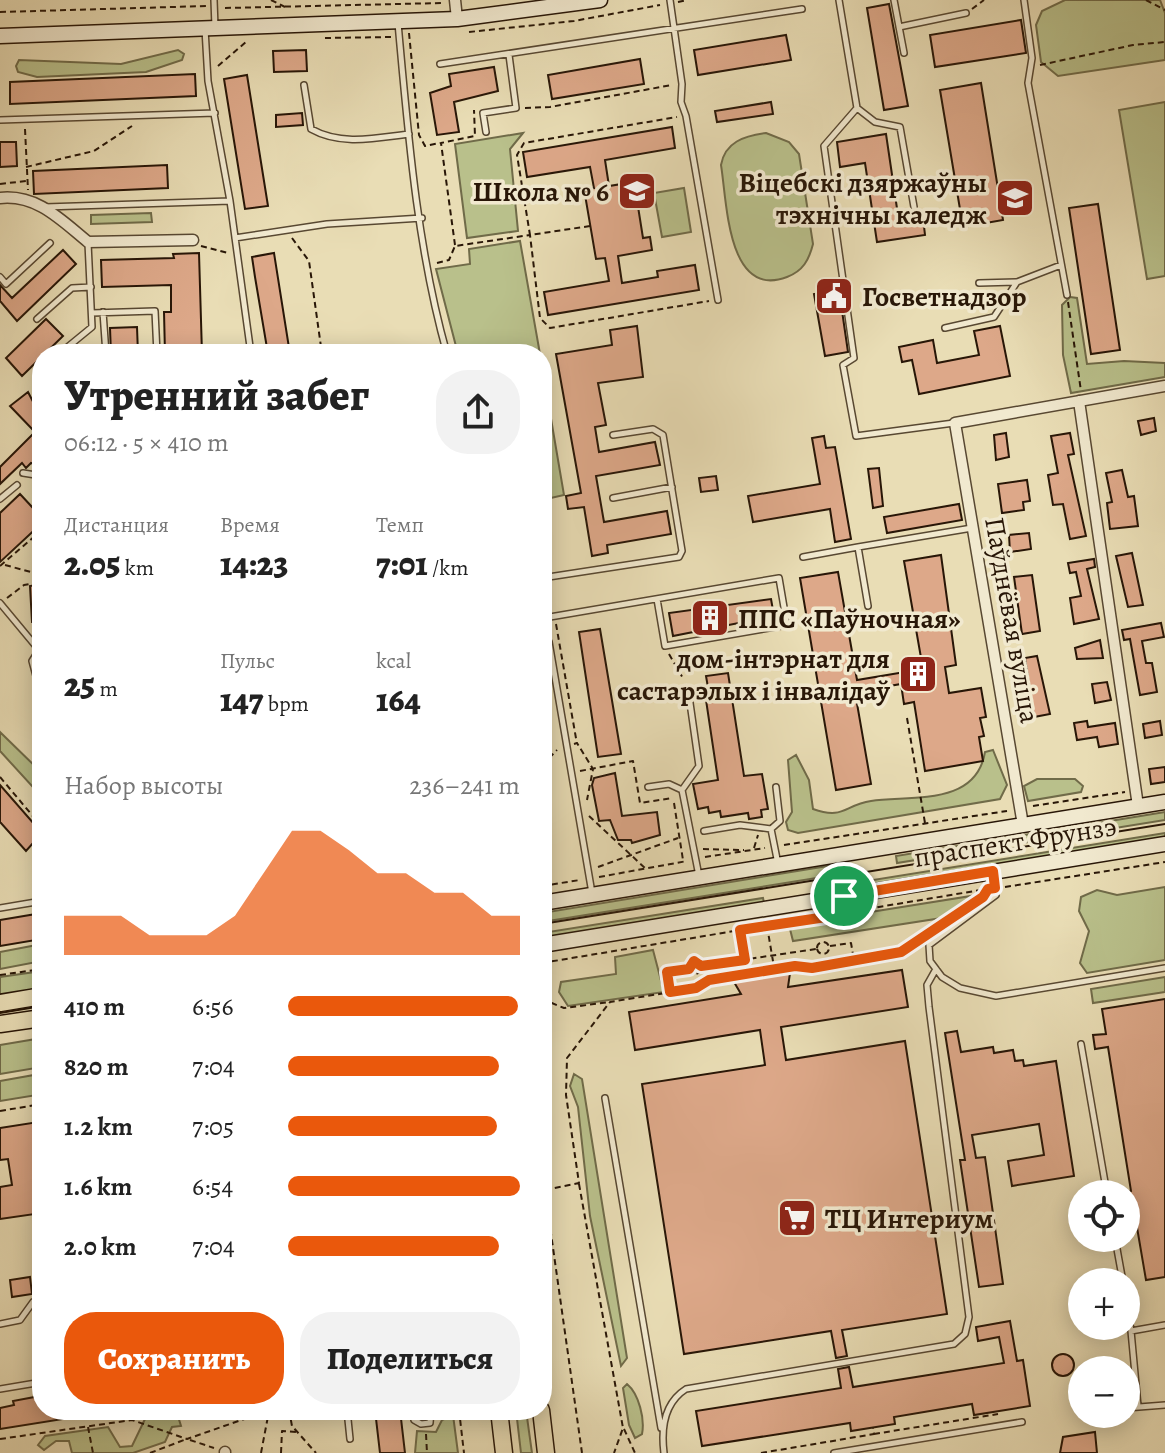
<!DOCTYPE html>
<html lang="ru">
<meta charset="utf-8">
<style>
body{margin:0;font-family:Alegreya,serif;background:#f2f2f2;color:#222;height:100vh;display:flex;flex-direction:column;font-size:30px;white-space:nowrap}
*{box-sizing:border-box;margin:0}
p{font-size:26px;color:#767676}
.icon{flex:none;width:44px;height:44px;fill:none;stroke:currentColor;stroke-width:2;stroke-linecap:round;stroke-linejoin:round}
.map{position:relative;flex:1;overflow:hidden}
.panel{position:absolute;left:32px;top:344px;width:520px;height:1076px;display:flex;flex-direction:column;background:#fff;border-radius:32px;box-shadow:0 4px 20px #0003}
.panel>*{flex:none}
.controls{position:absolute;left:1068px;top:1180px;display:grid;gap:16px}
.controls a{display:grid;place-items:center;width:72px;height:72px;border-radius:50%;background:#fff;box-shadow:0 4px 20px #0003;font-size:40px}
.pin{position:absolute;display:grid;place-items:center;width:68px;height:68px;color:#fff;margin:-34px;border:4px solid #fff;border-radius:50%;box-shadow:0 2px 8px #0007}
.round{display:grid;place-items:center;flex:none;width:84px;height:84px;border-radius:32px;background:#f2f2f2}
.summary{display:flex;align-items:center;justify-content:space-between;height:136px;padding:0 32px}
h1{font-size:44px;font-weight:800;line-height:60px}
.figures{display:grid;grid-template-columns:repeat(3,1fr);gap:12px;height:136px;padding:8px 32px}
.figures div{display:grid;align-content:center}
.figures b{font-size:34px;font-weight:800}
.figures small{font-size:22px;font-weight:400}
.figures p{font-size:22px}
.chart{height:224px;padding:16px 32px}
.chart p{display:flex;justify-content:space-between}
.chart svg{width:100%;height:144px;margin-top:8px;fill:#ea580c;opacity:.7}
.action{display:flex;gap:16px;margin-top:auto;padding:16px 32px}
.action a{flex:1;height:92px;border-radius:32px;background:#ea580c;color:#fff;font-size:32px;font-weight:800;line-height:92px;text-align:center}
.action a+a{background:#f2f2f2;color:#222}
ul{padding:0 32px;list-style:none;font-size:26px}
li{display:grid;grid-template-columns:128px 96px 1fr;align-items:center;height:60px}
li i{height:20px;border-radius:10px;background:#ea580c}
.map>svg:first-child{display:block}
.green{fill:#b9c08b;stroke:#706b49;stroke-width:2}
.building{fill:#dda889;stroke:#281607;stroke-width:2}
.lines{fill:none;stroke-linecap:round;stroke-linejoin:round}
.lane-casing{stroke:#584832;stroke-width:8}
.street-casing{stroke:#584832;stroke-width:13}
.secondary-casing{stroke:#281607;stroke-width:17}
.primary-casing{stroke:#281607;stroke-width:19}
.path{stroke:#281607;stroke-width:2;stroke-dasharray:6 4;stroke-linecap:butt}
.lane{stroke:#f1e9cf;stroke-width:5}
.street{stroke:#f1e9cf;stroke-width:10}
.secondary{stroke:#f1e9cf;stroke-width:14}
.primary{stroke:#e9ddb5;stroke-width:16}
.tram{stroke:#281607;stroke-width:2}
.route-casing{stroke:#fff;stroke-width:16}
.route{stroke:#ea580c;stroke-width:10}
.labels{text-anchor:middle;stroke-width:7;stroke-linejoin:round;paint-order:stroke}
.poi-label{font-size:28px;font-weight:bold;fill:#281607;stroke:#f1e9cf;text-anchor:end}
.street-label{font-size:28px;fill:#281607;stroke:#f1e9cf}
</style>
<div class="map">
<svg width="1165" height="1453" viewBox="0 0 1165 1453">
<rect width="100%" height="100%" fill="#e9ddb5"/>
<filter id="stains"><feTurbulence type="fractalNoise" baseFrequency=".0025" numOctaves="4"/><feColorMatrix values="0 0 0 0 .2 0 0 0 0 .09 0 0 0 0 .02 0 0 0 .5 -.17"/></filter>
<radialGradient id="worn" r=".72"><stop offset=".6" stop-color="#630" stop-opacity="0"/><stop offset="1" stop-color="#630" stop-opacity=".3"/></radialGradient>
<path class="green" d="M1065,0H1160L1165,13V60L1058,76L1041,62L1036,25L1042,11Z
M178,50L184,54L182,60L146,72L37,77L18,72L16,66L19,60L121,64Z
M1165,102V276L1147,279L1119,110Z
M523,133L510,149L518,231L467,238L455,144Z
M766,133L789,142L799,154L813,244C809,260 803,271 787,277C727,300 727,201 721,165C725,142 744,136 766,133Z
M684,188L691,232L662,237L654,193Z
M151,213L152,222L91,224V215Z
M520,241L540,354H458L436,269L470,264L469,249Z
M1070,297L1077,298L1087,364L1124,361L1165,363V377L1071,393L1063,355L1062,305Z
M542,366L564,495L542,500Z
M0,732L42,773V797L0,751Z
M993,750L1007,785L1000,799L798,833L788,830L786,822L792,812L788,760L796,755L809,780L813,809C844,820 844,805 871,801C910,795 976,807 985,752Z
M1037,779H1075L1083,786L1081,792L1028,801L1024,786Z
M1165,812V820L897,863L896,856Z
M1165,833V840L849,890L848,884Z
M834,865L835,875L542,922V913Z
M1165,887V960L1087,973L1080,963L1089,931L1079,911L1081,897L1097,890L1117,895Z
M971,896L973,904L961,915L793,941L789,925Z
M763,898L764,903L542,939V933Z
M42,944V961L0,969V952Z
M653,950L664,992L568,1006L559,992L561,982L616,974L615,957Z
M42,971V991L0,997V977Z
M1165,977V992L1093,1003L1091,989Z
M42,1038V1067L0,1074V1045Z
M574,1074L582,1079L627,1358L621,1366L590,1216L578,1107L570,1086Z
M34,1075L37,1095L0,1101V1081Z
M627,1384C639,1394 645,1419 642,1434L635,1438L629,1425L623,1388Z
M516,1410H526L532,1453H521Z
M177,1413L181,1426L172,1427L165,1442L133,1453H72L69,1441H56L44,1450L38,1445L45,1436L108,1427L120,1447L132,1446L146,1417Z
M453,1415L458,1453H415L417,1431L436,1432L442,1420Z"/>
<path class="building" d="M889,4L908,106L884,110L867,8Z
M1021,20L1026,53L935,67L930,35Z
M786,35L791,60L698,75L694,50Z
M306,50L307,71L274,72L273,51Z
M640,59L644,84L552,99L548,75Z
M494,67L498,91L454,102L459,132L437,135L430,93L451,86L449,74Z
M195,74L196,96L10,104V82Z
M247,75L268,206L245,209L224,79Z
M981,83L1003,220L963,227L940,90Z
M771,102L773,114L717,122L715,111Z
M302,113L303,125L276,127V115Z
M672,127L675,148L605,160L609,186L640,181L642,193L636,194L643,238L650,237L652,250L618,256L622,283L658,277L657,271L695,265L699,290L548,315L544,292L609,281L605,258L596,259L584,189L594,188L590,167L527,177L523,152Z
M886,134L899,222L923,218L925,235L877,242L865,163L840,167L837,142Z
M0,142H16L17,166L0,167Z
M167,165L168,188L34,194L33,171Z
M1098,204L1120,350L1091,354L1069,208Z
M63,250L76,264L17,321L0,301V285L12,298Z
M199,253L202,354H165L164,312H171V285L102,287L101,260L174,258L173,254Z
M274,253L290,354H268L255,277L252,257Z
M839,290L848,352L825,356L814,294Z
M46,319L63,336L22,376L6,358Z
M637,326L643,377L598,383L606,425L595,427L599,452L655,442L660,465L596,476L604,522L667,511L671,534L607,545L608,553L592,556L584,507L568,509L566,496L581,493L556,354L612,345L610,330Z
M1000,326L1010,376L919,394L912,360L902,362L899,347L933,340L937,363L979,355L974,331Z
M137,327L138,354H111L110,328Z
M28,392L42,419V467L31,463L26,468L22,463L0,484V467L35,432L10,406Z
M1154,418L1156,431L1141,435L1138,421Z
M1006,433L1009,457L996,460L994,435Z
M1070,433L1074,454L1068,455L1086,536L1070,539L1063,504L1053,505L1048,475L1058,473L1051,436Z
M824,436L826,448L835,447L851,539L835,542L830,509L753,522L748,496L820,484L812,438Z
M879,468L883,506L873,508L868,469Z
M1122,470L1128,497L1134,496L1138,526L1110,529L1107,503L1112,502L1106,473Z
M716,476L718,490L701,492L699,478Z
M1027,480L1030,501L1023,502L1024,510L1002,513L998,484Z
M20,494L33,508L42,500V523L0,562V513Z
M959,504L962,520L887,533L884,517Z
M1029,533L1031,549L1010,552L1009,535Z
M1132,553L1143,605L1128,607L1116,556Z
M941,555L956,665L945,667L949,693L981,688L986,717L980,718L984,736L979,737L983,761L925,771L914,702L904,704L901,684L855,692L871,784L836,790L800,578L838,572L857,680L923,669L904,561Z
M1094,559L1095,567L1087,569L1099,619L1074,624L1070,598L1081,596L1076,572L1070,573L1068,563Z
M1032,575L1040,631L1022,634L1014,577Z
M42,584V621L32,622L30,586Z
M771,599L774,616L673,636L669,613Z
M1161,623L1164,637L1142,641L1146,663H1152L1157,692L1140,695L1130,639L1124,640L1122,630Z
M600,629L621,754L598,757L579,632Z
M1100,640L1103,658L1077,659L1075,648Z
M1037,656L1050,714L1034,717L1025,658Z
M728,673L744,776L762,774L768,809L761,810L762,817L749,819L748,813L721,817L720,811L709,813L708,807L698,809L693,784L718,780L706,700L710,699L706,676Z
M1107,682L1111,700L1095,703L1092,684Z
M1087,721L1088,727L1115,723L1118,744L1099,747L1097,737L1077,740L1074,723Z
M1160,721L1162,735L1145,738L1143,724Z
M1165,767V782L1151,784L1149,769Z
M615,773L622,816L657,812L660,835L632,843L631,840H618L610,820L599,821L592,785L594,778Z
M0,785L42,833L26,851L0,822Z
M42,913V939L0,946V920Z
M902,970L908,1007L781,1027L786,1060L905,1041L947,1314L842,1330L847,1356L836,1358L831,1331L684,1354L642,1084L765,1065L760,1030L635,1050L629,1012L741,994L734,982L790,973L788,987Z
M1165,999V1277L1146,1280L1133,1204L1126,1205V1192L1131,1191L1108,1047L1095,1049L1093,1035L1106,1034L1102,1009Z
M957,1031L961,1052L993,1047L994,1053L1013,1050L1015,1061L1023,1060L1024,1066L1056,1061L1074,1176L1012,1186L1008,1161L1044,1155L1039,1124L972,1135L976,1158L985,1157L1003,1284L979,1287L960,1160H965L945,1033Z
M38,1122L42,1134V1213L0,1219V1187L12,1185L8,1159L0,1160V1128Z
M30,1277L32,1294L12,1297L10,1280Z
M1010,1321L1017,1361L1023,1360L1030,1406L974,1415L972,1404L894,1417L895,1424L851,1431L850,1423L702,1446L696,1411L841,1388L838,1369L849,1367L853,1387L1004,1363L999,1337L978,1341L976,1327Z
M1052 1365a11 11 0 1 1 22 0a11 11 0 1 1-22 0Z
M40,1396L42,1410H82V1416L0,1429V1408L14,1405L13,1401Z
M375,1410H400L405,1453H380Z
M1095,1432L1097,1453H1060L1063,1437Z"/>
<g class="lines">
<g class="lane-casing">
<path id="lane" d="M214,0L215,27
M670,0L682,84L681,102L686,116L718,300
M839,0L857,108L875,122L900,127L914,207
M894,0L904,53
M1024,0L1032,58L1028,83L1067,295
M398,23C408,133 417,248 447,354
M899,27L966,13
M205,29L208,81L230,201L251,354
M440,64L802,9
M304,85L311,129C341,146 376,138 409,134
M857,108L824,146L854,358L843,365L856,436L954,423
M0,120L215,113
M486,132L483,113L516,108L509,55
M45,207L230,201
M235,238L327,224L422,218
M0,277L6,284L50,243
M979,283L1016,282
M103,312L106,354
M92,313L155,311L157,354
M37,319L72,288L91,287
M945,328L994,317L1017,282L1061,265
M59,354L92,327L88,243
M23,473L42,476
M613,498L672,487
M0,499L17,485
M803,557L858,547
M542,578L679,557L682,551L663,435L653,429L613,435
M0,603L39,650L42,649
M542,603L544,618L779,578L787,625L665,646L657,599
M868,606L858,547L972,528
M549,642L592,893
M39,650L32,661L42,698
M648,787L669,784L682,790L699,876
M776,787L780,821L771,829L778,864
M682,790L699,766L688,689
M704,831L740,825L771,829
M993,876L996,895L929,945L930,961L942,977L960,988L996,996L1165,968
M0,908L42,901
M1081,1044L1107,1194
M605,1098L661,1428
M1115,1238L1123,1282
M1126,1300L1131,1331
M0,1324L20,1320L33,1302L42,1300
M0,1389L42,1382
M1138,1406L1131,1331L1165,1325
M1126,1408L1165,1405
M347,1410L350,1439
M413,1410L414,1420L421,1424L430,1423L431,1410
M664,1453C661,1429 664,1403 686,1389L954,1344L965,1334L969,1317L929,1007L927,985L936,969
M834,1453L1022,1422"/>
</g>
<g class="street-casing">
<path id="street" d="M455,0L457,19
M0,198C37,194 61,220 88,242L193,240
M1079,401L1138,806
M1023,825L955,423L1165,386
M225,1452V1453"/>
</g>
<g class="secondary-casing">
<path id="secondary" d="M0,36L457,19L600,0
M542,903L1165,802
M542,945L1165,844"/>
</g>
<g class="primary-casing">
<path id="primary" d="M0,1003L42,996
M0,1024L42,1018
M499,1410L504,1453
M541,1410L546,1453"/>
</g>
<path class="path" d="M271,0L285,7
M1146,0L1165,10
M678,2L687,0
M225,8L442,3
M972,9L984,0
M0,12L207,6
M469,32L574,21L660,5
M409,33L419,135L425,146L440,143
M325,38L391,37
M1040,65L1133,45L1165,42
M218,66L246,42
M525,108L550,107L672,85
M25,129L28,190
M26,167L94,151L132,126
M0,184L26,181
M590,226L530,235L517,155L524,143L677,117
M292,238L309,261L322,354
M455,245L441,143L475,136L474,110
M201,246L228,253
M437,263L449,260L455,246L530,235L540,318L550,328L709,301
M1068,302L1081,391
M5,565L42,575
M0,566L42,530
M7,598L24,585L42,582
M556,624L577,744
M669,654L684,680
M907,718L925,823
M574,744L577,743L593,769L587,800
M542,765L557,750
M580,771L633,761L640,803L673,798
M0,777L42,827
M674,803L683,860
M1033,806L1125,792
M589,816L646,869
M784,845L1007,811
M754,848L758,835
M703,849L744,850
M705,857L765,848
M598,867L678,838
M841,868L842,881
M599,877L687,861
M542,886L580,880
M1005,887L1165,862
M767,926L774,967
M740,931L747,972
M817 948a6 6 0 1 1 12 0a6 6 0 1 1-12 0Z
M830,946L851,943L854,960
M689 968a6 6 0 1 1 12 0a6 6 0 1 1-12 0Z
M542,963L987,889
M701,966L816,949
M0,975L42,969
M670,991L667,972L689,969
M542,999L564,1008L610,1002
M0,1111L42,1104
M542,1170L582,1453
M579,1184L623,1428L614,1453
M545,1190L579,1183L566,1095L567,1058L610,1002L696,988L709,980L795,966L812,968L901,952L923,937
M289,1410L292,1426L316,1453
M459,1410L464,1453
M88,1427L93,1453
M624,1429L635,1453
M426,1434L427,1453
M874,1434L998,1414
M0,1439L132,1420L187,1439L270,1410
M190,1440L214,1448
M150,1453L184,1440
M261,1453L269,1411
M281,1453L282,1431L296,1432
M761,1453L874,1434L873,1428"/>
<use href="#lane" class="lane"/>
<use href="#street" class="street"/>
<use href="#secondary" class="secondary"/>
<use href="#primary" class="primary"/>
<path class="tram" d="M542,924L1165,824
M0,1013L42,1006"/>
</g>
<g class="lines">
<g class="route-casing">
<path id="route" d="M993,871L995,888L988,889L983,897L901,952L812,968L795,966L709,980L696,988L670,992L667,972L689,969L694,961L701,966L745,960L740,930L846,914L844,896Z"/>
</g>
<use href="#route" class="route"/>
</g>
<defs>
<g id="school-square" transform="scale(2)"><rect x="-9" y="-9" width="18" height="18" rx="4" fill="#8f2418" stroke="#f1e9cf"/><path d="M0-5L7-2L0 1L-7-2ZM-4 1L0 2.5L4 1V4Q0 6-4 4Z" fill="#fff"/></g>
<g id="university-square" transform="scale(2)"><rect x="-9" y="-9" width="18" height="18" rx="4" fill="#8f2418" stroke="#f1e9cf"/><path d="M0-5L7-2L0 1L-7-2ZM-4 1L0 2.5L4 1V4Q0 6-4 4Z" fill="#fff"/></g>
<g id="civic-square" transform="scale(2)"><rect x="-9" y="-9" width="18" height="18" rx="4" fill="#8f2418" stroke="#f1e9cf"/><path d="M-.6-6.5H3V-4.5H.6V-3L4-1V1h2V6H-6V1h2V-1L-.6-3ZM-1.2 2.5V6h2.4V2.5Z" fill="#fff"/></g>
<g id="building-square" transform="scale(2)"><rect x="-9" y="-9" width="18" height="18" rx="4" fill="#8f2418" stroke="#f1e9cf"/><path d="M-4-6H4V6H1V3H-1V6H-4ZM-2.5-4.3h1.7v1.8h-1.7ZM.8-4.3h1.7v1.8H.8ZM-2.5-1h1.7V.8h-1.7ZM.8-1h1.7V.8H.8Z" fill="#fff"/></g>
<g id="supermarket-square" transform="scale(2)"><rect x="-9" y="-9" width="18" height="18" rx="4" fill="#8f2418" stroke="#f1e9cf"/><path d="M-6-5.5h2.5l.6 2H6L4.5 2H-2.5L-4.4-4H-6ZM-1.5 3.2a1.3 1.3 0 1 0 .1 0ZM3 3.2a1.3 1.3 0 1 0 .1 0Z" fill="#fff"/></g>
</defs>
<g fill-rule="evenodd">
<use href="#school-square" x="637" y="191"/>
<use href="#university-square" x="1015" y="198"/>
<use href="#civic-square" x="834" y="296"/>
<use href="#building-square" x="710" y="618"/>
<use href="#building-square" x="918" y="674"/>
<use href="#supermarket-square" x="797" y="1218"/>
</g>
<g class="labels">
<g class="poi-label">
<text x="987" y="192">Віцебскі дзяржаўны<tspan x="987" dy="32">тэхнічны каледж</tspan></text>
<text x="609" y="201">Школа № 6</text>
<text x="862" y="306" text-anchor="start">Госветнадзор</text>
<text x="738" y="628" text-anchor="start">ППС «Паўночная»</text>
<text x="890" y="668">дом-інтэрнат для<tspan x="890" dy="32">састарэлых і інвалідаў</tspan></text>
<text x="825" y="1228" text-anchor="start">ТЦ Интериум</text>
</g>
<g class="street-label">
<text transform="translate(1013 620) rotate(80)" y="10">Паўднёвая вуліца</text>
<text transform="translate(1015 841) rotate(-9)" y="10">праспект Фрунзэ</text>
</g>
</g>
<rect width="100%" height="100%" filter="url(#stains)"/>
<rect width="100%" height="100%" fill="url(#worn)"/>
</svg>
<div class="controls">
<a><svg class="icon" aria-label="locate" viewBox="0 0 24 24"><circle cx="12" cy="12" r="6"/><path d="M12 2v4M12 18v4M2 12h4M18 12h4"/></svg></a>
<a>+</a>
<a>−</a>
</div>
<div class="pin" style="left:844px;top:896px;background:#1e9e55"><svg class="icon" aria-label="arrive" viewBox="0 0 24 24"><path d="M6 21V4h12l-3 4 3 4H6"/></svg></div>
<section class="panel">
<div class="summary"><div><h1>Утренний забег</h1><p>06:12 · 5 × 410 m</p></div><a class="round"><svg class="icon" aria-label="share" viewBox="0 0 24 24"><path d="M12 15V3M7 8l5-5 5 5M5 13v7h14v-7"/></svg></a></div>
<div class="figures">
<div><p>Дистанция</p><b>2.05<small> km</small></b></div>
<div><p>Время</p><b>14:23</b></div>
<div><p>Темп</p><b>7:01<small> /km</small></b></div>
</div>
<div class="figures">
<div><b>25<small> m</small></b></div>
<div><p>Пульс</p><b>147<small> bpm</small></b></div>
<div><p>kcal</p><b>164</b></div>
</div>
<div class="chart"><p><span>Набор высоты</span>236–241 m</p>
<svg viewBox="0 0 160 44" preserveAspectRatio="none"><path d="M0 44V32L10 32L20 32L30 38L40 38L50 38L60 32L70 19L80 6L90 6L100 12L110 19L120 19L130 25L140 25L150 32L160 32V44z"/></svg>
</div>
<ul>
<li><b>410 m</b>6:56<i style="width:99%"></i></li>
<li><b>820 m</b>7:04<i style="width:91%"></i></li>
<li><b>1.2 km</b>7:05<i style="width:90%"></i></li>
<li><b>1.6 km</b>6:54<i style="width:100%"></i></li>
<li><b>2.0 km</b>7:04<i style="width:91%"></i></li>
</ul>
<div class="action"><a>Сохранить</a><a>Поделиться</a></div>
</section>
</div>
